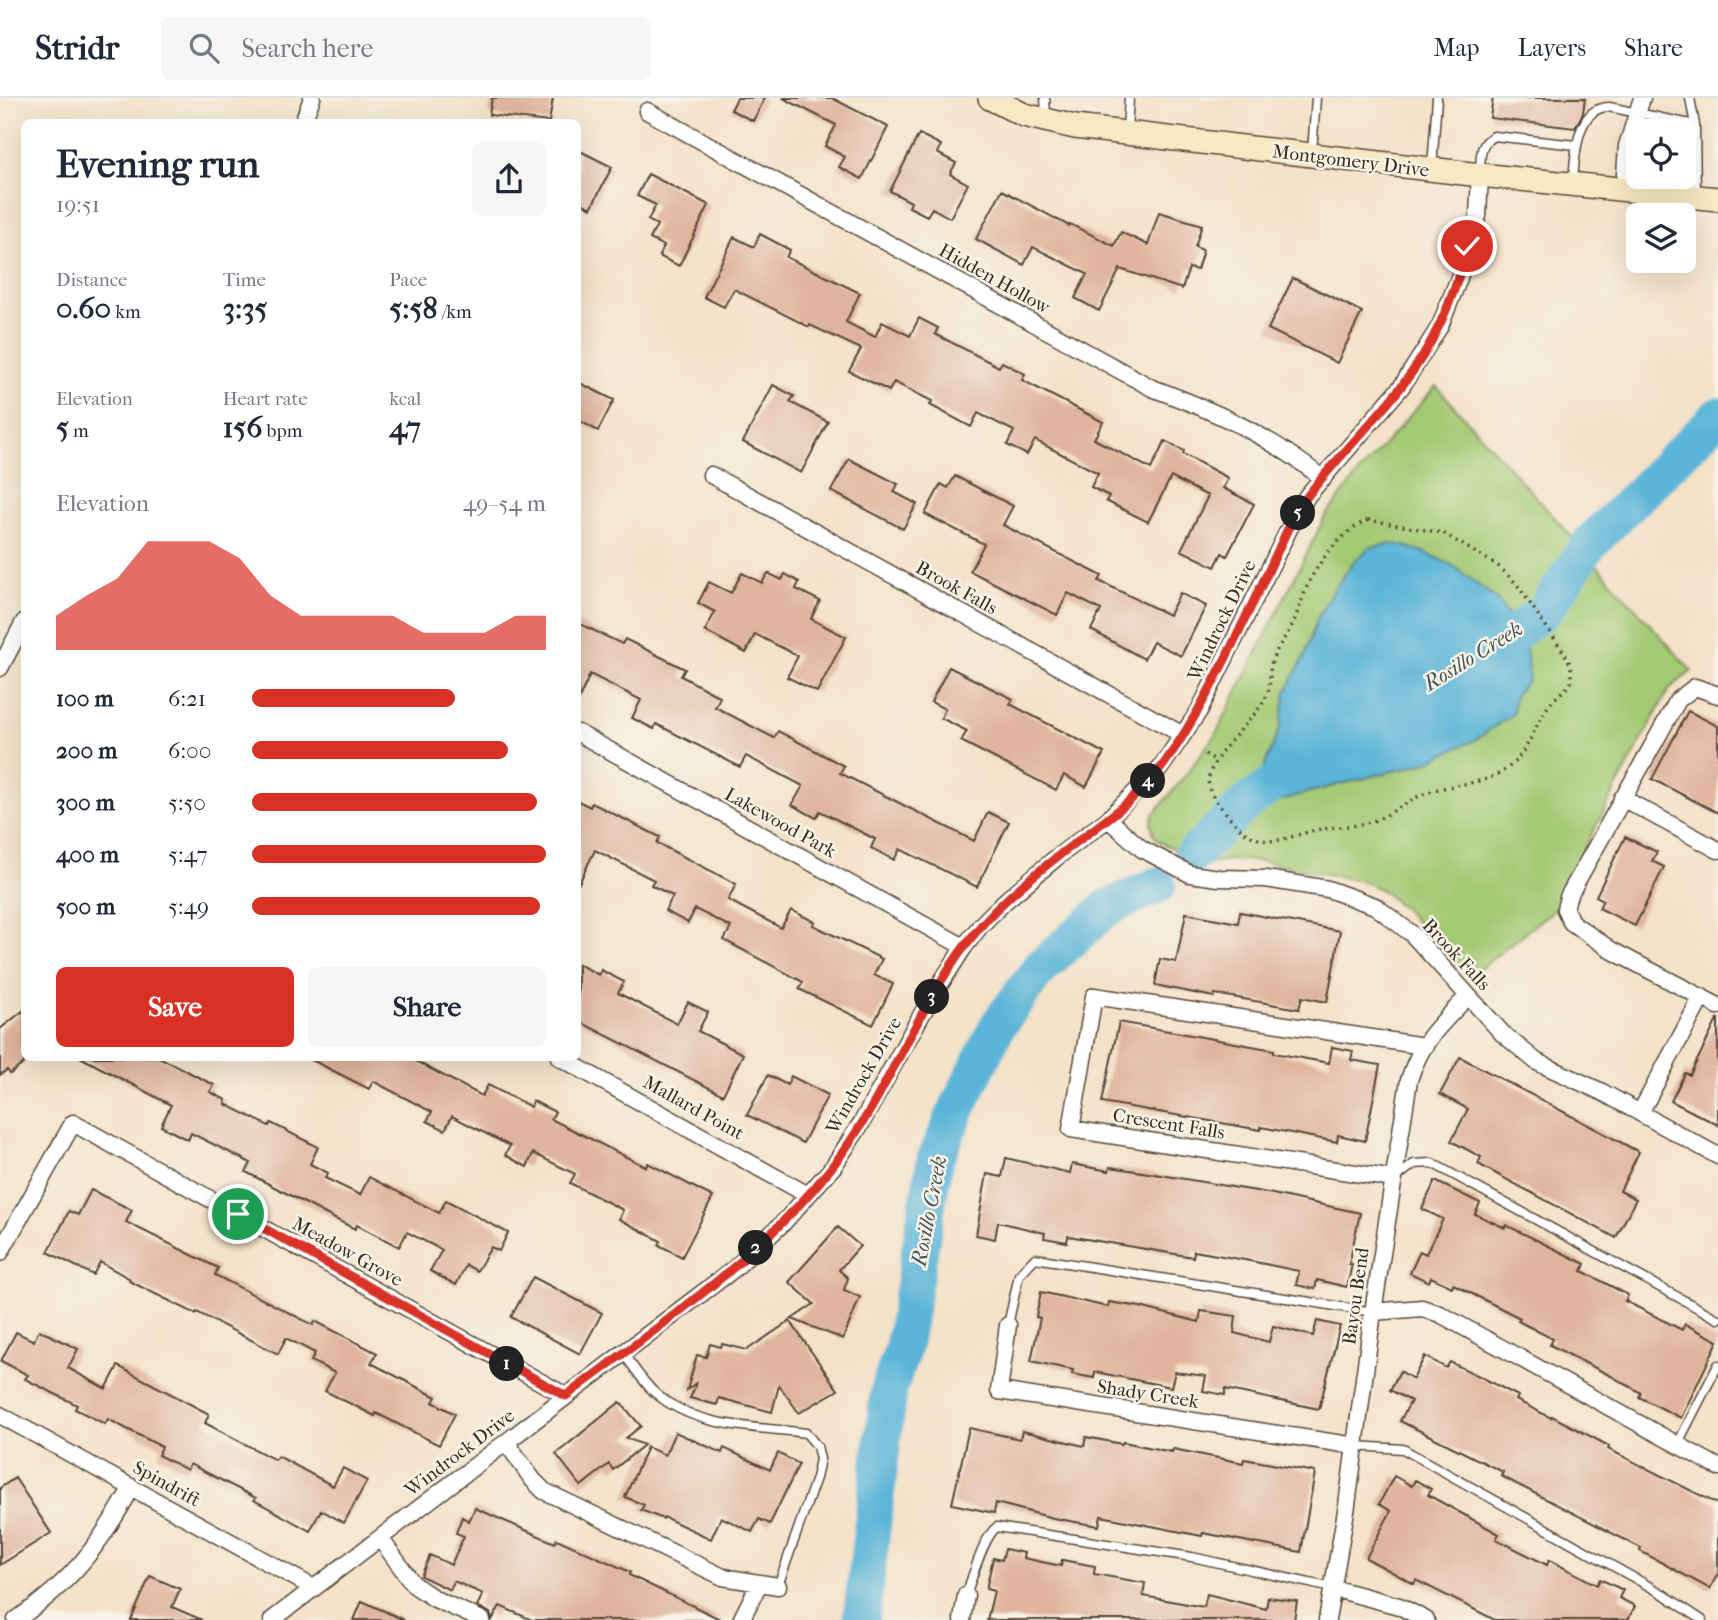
<!DOCTYPE html>
<meta charset="utf-8">
<style>
body{margin:0;font-family:"IM FELL French Canon",serif;background:#f6f6f7;color:#1f2937;height:100vh;display:flex;flex-direction:column;font-size:26px;white-space:nowrap}
*{box-sizing:border-box;margin:0}
p{font-size:23px;color:#747a83}
.icon{flex:none;width:38px;height:38px;fill:none;stroke:currentColor;stroke-width:2;stroke-linecap:round;stroke-linejoin:round}
.map{position:relative;flex:1;overflow:hidden}
.panel{position:absolute;left:21px;top:21px;width:560px;height:942px;display:flex;flex-direction:column;background:#fff;border-radius:10px;box-shadow:0 7px 28px #0002}
.panel>*{flex:none}
.controls{position:absolute;left:1626px;top:21px;display:grid;gap:14px}
.controls a{display:grid;place-items:center;width:70px;height:70px;border-radius:10px;background:#fff;box-shadow:0 7px 28px #0002;font-size:35px}
.pin{position:absolute;display:grid;place-items:center;width:60px;height:60px;color:#fff;margin:-30px;border:4px solid #fff;border-radius:50%;box-shadow:0 2px 7px #0007}
.km{position:absolute;width:35px;height:35px;margin:-18px;border-radius:50%;background:#222;color:#fff;font-size:19px;line-height:35px;text-align:center}
.round{display:grid;place-items:center;flex:none;width:74px;height:74px;border-radius:10px;background:#f6f6f7}
.headline{display:flex;align-items:center;justify-content:space-between;height:119px;padding:0 35px}
h1{font-size:38px;font-weight:700;line-height:52px}
.stats{display:grid;grid-template-columns:repeat(3,1fr);gap:10px;height:119px;padding:7px 35px}
.stats div{display:grid;align-content:center}
.stats b{font-size:30px;font-weight:700}
.stats small{font-size:19px;font-weight:400}
.stats p{font-size:19px}
.chart{height:196px;padding:14px 35px}
.chart p{display:flex;justify-content:space-between}
.chart svg{width:100%;height:126px;margin-top:7px;fill:#d93025;opacity:.7}
.button{display:flex;gap:14px;margin-top:auto;padding:14px 35px}
.button a{flex:1;height:80px;border-radius:10px;background:#d93025;color:#fff;font-size:28px;font-weight:700;line-height:80px;text-align:center}
.button a+a{background:#f6f6f7;color:#1f2937}
ul{padding:0 35px;list-style:none;font-size:23px}
li{display:grid;grid-template-columns:112px 84px 1fr;align-items:center;height:52px}
li i{height:18px;border-radius:9px;background:#d93025}
header{display:flex;align-items:center;gap:42px;box-sizing:border-box;height:98px;padding:0 35px;background:#fff;border-bottom:2px solid #e0e1e3}
header strong{font-size:33px}
nav{display:flex;gap:38px;margin-inline-start:auto;font-size:24px}
.search{width:490px;height:63px;background:#f6f6f7;display:flex;align-items:center;gap:18px;box-sizing:border-box;padding:0 24px;border-radius:10px;color:#747a83;font-size:26px}
.map>svg:first-child{display:block}
.green{fill:#a5ca75;stroke:#707a4a;stroke-width:2}
.water{fill:#5bb5d8;stroke:#4b707b;stroke-width:2}
.lines{fill:none;stroke-linecap:round;stroke-linejoin:round}
.river{stroke:#5bb5d8;stroke-width:37}
.building{fill:#e0b59d}
.lane-casing{stroke:#574638;stroke-width:11}
.street-casing{stroke:#574638;stroke-width:19}
.secondary-casing{stroke:#574638;stroke-width:26}
.path{stroke:#574638;stroke-width:3.5;stroke-dasharray:2 5;stroke-linecap:butt}
.lane{stroke:#fff;stroke-width:8}
.street{stroke:#fff;stroke-width:16}
.secondary{stroke:#f6e9c3;stroke-width:23}
.route-casing{stroke:#fff;stroke-width:14}
.route{stroke:#d93025;stroke-width:9}
.labels{text-anchor:middle;stroke-width:5;stroke-linejoin:round;paint-order:stroke}
.street-label{font-size:19px;fill:#3b2a1e;stroke:#f7f3e8}
.water-label{font-size:21px;font-style:italic;fill:#455456;stroke:#f7f3e8}
</style>
<header>
<strong>Stridr</strong>
<div class="search"><svg class="icon" aria-label="search" viewBox="0 0 24 24"><circle cx="10" cy="10" r="6"/><path d="M15 15l6 6"/></svg>Search here</div>
<nav><a>Map</a><a>Layers</a><a>Share</a></nav>
</header>
<div class="map">
<svg width="1718" height="1522" viewBox="0 0 1718 1522">
<rect width="100%" height="100%" fill="#f7f3e8"/>
<filter id="ink" filterUnits="userSpaceOnUse"><feTurbulence type="fractalNoise" baseFrequency=".0143" numOctaves="2"/><feDisplacementMap in="SourceGraphic" scale="14" xChannelSelector="R" yChannelSelector="G"/><feConvolveMatrix kernelMatrix="1 2 1 2 8 2 1 2 1" color-interpolation-filters="sRGB"/></filter>
<filter id="wash" filterUnits="userSpaceOnUse"><feTurbulence type="fractalNoise" baseFrequency=".00686" numOctaves="4" result="noise"/><feDisplacementMap in="SourceGraphic" scale="28" xChannelSelector="R" yChannelSelector="G"/><feGaussianBlur stdDeviation="1.57" result="paint"/><feColorMatrix in="noise" values="0 0 0 0 0 0 0 0 0 0 0 0 0 0 0 0 0 1.4 0 .05"/><feComposite in="paint" operator="in"/></filter>
<g filter="url(#wash)">
<rect width="100%" height="100%" fill="#f4e2c9"/>
<path class="green" d="M1436,288L1692,573L1669,591L1562,792L1557,809L1471,878L1454,864L1405,812L1383,793L1366,784L1261,763L1229,762L1206,766L1161,745L1154,738L1151,725L1153,717L1185,678L1217,634L1325,419L1359,375Z"/>
<path class="water" d="M1389,446L1402,447L1423,454L1452,467L1499,503L1526,549L1529,581C1516,600 1514,588 1513,616L1475,642L1425,665L1298,697L1253,712L1244,707L1243,696L1260,679L1280,630L1286,594L1305,557L1317,521L1331,496L1353,465L1369,450Z"/>
<g class="lines">
<path class="river" d="M1475,559L1518,533L1545,512L1591,444L1718,318
M1192,758L1244,707L1283,679
M861,1522L889,1290L903,1250L935,1062L957,1011L998,927L1041,869L1107,810L1158,787"/>
</g>
<g id="blocks">
<path class="building" d="M492,0H553L549,24L489,17Z
M737,0H765L753,23L731,12Z
M783,0H832L888,29L862,81L839,69L845,59L825,48L836,27Z
M1493,0H1585L1583,15L1575,30L1490,20Z
M919,36L941,47L937,55L956,65L950,76L968,86L950,120L932,110L927,118L909,109L911,104L890,93Z
M578,52L612,69L591,110L578,103Z
M648,76L709,107L679,168L659,158L664,148L650,141L657,127L648,122L656,107L637,98Z
M1002,92L1069,128L1070,126L1114,148L1121,134L1148,147L1159,114L1202,127L1195,149L1203,152L1197,172L1189,170L1182,191L1120,171L1099,213L1075,200L1087,176L1033,149L1024,167L976,141Z
M760,136L790,152L786,159L860,195L846,224L875,239L882,224L910,238L919,220L938,230L935,236L999,269L1002,264L1025,276L1022,282L1103,324L1094,341L1151,371L1165,343L1184,353L1183,356L1228,380L1223,390L1254,406L1227,458L1222,455L1215,469L1181,452L1208,398L1171,379L1148,424L1106,403L1109,398L1091,389L1098,375L1035,342L1027,357L1007,347L1014,333L978,315L971,329L930,307L932,303L894,284L889,293L849,273L861,251L810,227L809,229L734,191L724,209L704,199L734,139L754,149Z
M1293,180L1362,214L1337,265L1268,231Z
M578,284L614,302L598,333L578,322Z
M773,287L794,298L790,304L828,324L801,375L743,344Z
M849,361L898,386L894,394L917,406L903,431L831,393Z
M955,378L1013,408L1003,427L1102,478L1099,483L1169,517L1180,495L1206,508L1181,558L1153,544L1144,561L1091,532L1101,512L1068,495L1057,517L970,473L984,446L925,416L941,386L948,390Z
M742,475L762,485L768,475L782,482L785,476L799,484L796,491L820,503L811,521L846,539L817,594L787,579L798,558L755,536L746,555L705,533L715,514L698,505L709,484L731,495Z
M578,525L622,546L625,541L685,571L681,578L720,599L715,609L774,640L778,633L844,668L840,675L974,743L988,714L1009,724L977,789L900,751L894,762L871,750L875,741L820,713L816,720L792,707L803,688L746,658L740,669L656,626L654,631L632,620L641,602L590,576L578,603Z
M949,569L1013,601L1010,606L1104,655L1086,689L1064,677L1056,692L961,643L967,633L941,620L945,611L931,604Z
M1688,613L1718,628V715L1652,681Z
M578,703L590,709L592,705L660,739L657,745L736,786L728,802L781,830L791,812L815,824L813,827L882,861L874,877L893,886L873,927L799,891L803,884L724,842L731,829L695,811L688,825L665,813L673,798L651,787L654,782L595,752L578,787Z
M1625,739L1657,754L1652,763L1664,769L1635,828L1599,810L1603,802L1596,798Z
M1240,814L1340,833L1327,904L1302,899L1299,911L1215,896L1214,899L1155,887L1160,861L1176,864L1186,815L1238,825Z
M578,866L599,877L601,872L624,884L618,895L677,926L688,904L708,914L698,933L743,956L723,997L578,923Z
M24,912V965L10,976L7,972L0,977V931Z
M1718,920V1027L1671,1003L1685,975L1690,977Z
M1119,924L1274,952V955L1329,965L1332,949L1353,953L1351,962L1380,967L1365,1043L1338,1037L1337,1044L1261,1029V1032L1102,1004Z
M80,959H159L214,987L210,994L226,1002L225,1006L269,1028L271,1025L318,1049L310,1066L328,1075L325,1080L360,1097L369,1079L439,1115L446,1102L508,1135L499,1153L491,1149L477,1173L466,1167L456,1187L430,1173L442,1152L407,1134L399,1149L357,1127L355,1131L333,1120L246,1074L251,1065L191,1035L188,1042L161,1028L171,1007Z
M306,959H408L482,998L488,987L531,1009L533,1003L555,1014L551,1021L646,1069L648,1065L713,1099L682,1159L659,1147L661,1143L619,1121L623,1112L570,1085L575,1076L533,1055L527,1069L505,1057L510,1048L452,1018L445,1032L427,1023L432,1014L373,983L369,991Z
M1460,959L1639,1054L1620,1093L1636,1101L1616,1140L1478,1066L1481,1059L1451,1043L1468,1011L1440,996Z
M768,977L787,987L791,978L828,997L803,1045L747,1017Z
M1006,1060L1070,1075L1072,1066L1109,1073L1110,1069L1161,1077L1268,1095L1360,1115L1349,1166H1352L1347,1189L1317,1182L1315,1191L1296,1187L1299,1173L1245,1162L1194,1153L1193,1159L1068,1138L1067,1144L1044,1140L1045,1135L998,1124L995,1141L976,1137L987,1076L1002,1079Z
M1435,1083L1480,1105L1475,1116L1505,1130L1506,1127L1585,1166L1582,1173L1628,1197L1625,1203L1682,1232L1685,1226L1718,1243L1681,1320L1639,1299L1641,1295L1611,1278L1550,1247L1553,1241L1518,1223L1520,1220L1453,1186L1452,1189L1431,1179L1429,1184L1410,1175L1420,1153L1426,1156L1443,1121L1422,1111Z
M91,1092L132,1112L126,1124L218,1170L215,1177L313,1227L315,1223L377,1255L371,1265L436,1299L433,1304L455,1316L439,1347L376,1315L375,1318L325,1293L335,1275L311,1263L315,1255L286,1240L278,1256L197,1214L196,1216L129,1183L130,1181L100,1164L93,1177L48,1154L69,1113L78,1117Z
M838,1129L860,1148L839,1172L848,1180L844,1192L860,1199L843,1241L792,1221L814,1206L789,1184Z
M533,1179L602,1215L580,1256L511,1219Z
M1041,1194L1108,1209L1109,1204L1140,1209L1199,1224L1201,1213L1236,1218L1234,1235L1269,1244L1273,1228L1313,1238L1317,1223L1340,1228L1319,1311L1225,1291V1297L1203,1293L1206,1278L1175,1274L1171,1289L1095,1274L1094,1280L1072,1276L1073,1272L1031,1263L1040,1220L1036,1219Z
M790,1223L838,1292L799,1315L779,1287L772,1314L719,1300L717,1307L690,1300L697,1284L687,1292L697,1257L706,1259L710,1246L721,1249L722,1246L747,1252Z
M39,1232L78,1251L68,1270L106,1291L118,1268L209,1316L205,1325L275,1362L278,1358L333,1388L343,1370L367,1383L344,1425L321,1412L310,1433L254,1402L256,1400L190,1366L187,1372L158,1357L162,1349L108,1321L105,1326L75,1311L77,1307L25,1281L28,1277L1,1263L16,1234L34,1243Z
M1425,1258L1446,1270L1450,1264L1481,1279L1518,1298L1516,1302L1551,1320L1552,1318L1609,1348L1608,1351L1718,1406V1475L1710,1491L1640,1453L1641,1450L1501,1378L1503,1374L1400,1323L1411,1303L1390,1292L1400,1273L1413,1281Z
M620,1304L641,1328L626,1340L644,1347L613,1372L609,1366L581,1388L556,1356Z
M969,1330L1020,1341L1022,1333L1084,1348L1086,1339L1122,1346L1123,1344L1172,1354L1173,1351L1243,1365L1244,1361L1315,1374L1301,1454L1203,1435L1202,1438L1101,1418L1099,1428L1053,1420L996,1405L994,1415L952,1406Z
M675,1334L722,1355L724,1350L770,1372L778,1355L799,1366L770,1426L759,1421L752,1434L721,1419L711,1441L664,1419L663,1421L641,1412L644,1407L625,1399L647,1349L665,1357Z
M1394,1378L1412,1388L1415,1382L1431,1391L1428,1397L1499,1436L1496,1441L1547,1467L1549,1462L1597,1487L1600,1481L1623,1492L1619,1500L1635,1508L1628,1522H1495L1416,1482L1414,1486L1366,1460L1391,1413L1379,1406Z
M15,1380L51,1435L0,1467V1390Z
M475,1410L555,1445L557,1441L630,1474L629,1477L722,1522H532L500,1508L492,1522L490,1515L477,1508L483,1496L454,1483L450,1492L421,1478L430,1457L451,1467L464,1438L456,1435L462,1419L469,1423Z
M1005,1451L1024,1455L1023,1460L1061,1468L1062,1462L1095,1468L1094,1476L1145,1485L1143,1498L1204,1509L1207,1496L1266,1511L1268,1499L1297,1503L1294,1522H987L994,1493L986,1491L993,1460L1002,1462Z
M150,1478L180,1491L172,1509L202,1522H131Z
M362,1503L404,1522H354Z"/>
</g>
</g>
<g filter="url(#ink)">
<use href="#blocks" fill-opacity="0" stroke="#574638" stroke-width="2"/>
<g class="lines">
<g class="lane-casing">
<path id="lane" d="M1045,0L1046,18
M1690,0L1695,27
M1127,32L1129,0
M1312,54L1316,0
M1432,70L1437,0
M1480,76C1481,60 1478,46 1494,38L1576,47
M1573,83C1575,59 1576,9 1609,9L1695,27L1696,97
M1394,1081L1414,1066L1432,1065L1718,1221
M1008,1227L1019,1177L1035,1160L1373,1214
M623,1255C633,1268 642,1283 654,1294C696,1331 754,1328 806,1335L817,1348L820,1361L816,1380L778,1488
M1677,1347L1718,1267
M1356,1348L1403,1351L1663,1496L1702,1522
M966,1497C972,1481 984,1437 997,1429L1192,1459L1332,1490"/>
</g>
<g class="street-casing">
<path id="street" d="M647,13L1152,290C1217,314 1269,337 1323,381
M303,24L312,0
M1624,91L1627,48L1642,0
M711,377L1183,637
M0,570L24,524
M1718,597L1695,589L1678,602L1568,799L1565,811L1571,824L1611,852L1718,908
M578,635L964,849
M1622,700L1718,752
M1108,721L1142,751L1190,776L1219,780L1266,781L1328,791L1375,808L1412,836L1503,936L1537,964L1602,994L1718,1058
M559,959L808,1097
M1640,1015L1702,899
M1394,1081L1071,1031L1094,898L1424,948
M0,1155L73,1025L566,1298
M1373,1214L1422,1210L1440,1216L1718,1369
M1008,1227L999,1293L1356,1348
M0,1317L314,1490
M506,1344L533,1382L544,1393L723,1479L778,1488
M380,1440L414,1487L435,1501L482,1522
M1332,1490L1399,1508L1426,1522
M16,1522C72,1484 99,1448 132,1389
M272,1522L734,1171L784,1124L833,1069L862,1024L928,905L964,849L981,827L1004,804L1057,759L1108,721L1161,669L1199,613L1288,433L1307,398L1402,288L1440,228L1459,180L1478,118L1480,77
M741,1522L759,1486
M962,1522L966,1497
M1327,1522L1347,1407L1373,1214L1409,982C1421,943 1440,927 1467,899"/>
</g>
<g class="secondary-casing">
<path id="secondary" d="M990,0L1024,17L1075,29L1480,77L1718,101"/>
</g>
<path class="path" d="M1368,422L1443,435L1498,468L1516,485L1565,556L1571,568V584C1565,593 1556,598 1549,607C1535,626 1529,653 1509,669C1486,688 1456,684 1429,694C1411,700 1396,713 1378,721C1360,729 1340,728 1321,731C1284,738 1265,757 1234,724C1226,715 1217,706 1211,695C1196,665 1253,627 1266,599C1272,588 1268,575 1272,563C1276,551 1284,542 1290,531C1299,515 1302,498 1310,482C1322,459 1344,432 1368,422Z
M1205,656L1215,662"/>
<use href="#lane" class="lane"/>
<use href="#street" class="street"/>
<use href="#secondary" class="secondary"/>
</g>
</g>
<g class="lines" filter="url(#ink)">
<g class="route-casing">
<path id="route" d="M238,1116L566,1298C659,1228 758,1162 831,1070C890,996 918,901 980,829C1002,803 1030,780 1057,759C1094,730 1136,704 1164,666C1206,607 1235,540 1267,476C1280,449 1291,419 1309,396C1338,359 1372,326 1401,289C1434,247 1455,199 1467,148"/>
</g>
<use href="#route" class="route"/>
</g>
<g class="labels">
<g class="street-label">
<text transform="translate(1351 62) rotate(7)" y="7">Montgomery Drive</text>
<text transform="translate(995 180) rotate(29)" y="7">Hidden Hollow</text>
<text transform="translate(957 489) rotate(29)" y="7">Brook Falls</text>
<text transform="translate(1221 522) rotate(-64)" y="7">Windrock Drive</text>
<text transform="translate(781 724) rotate(29)" y="7">Lakewood Park</text>
<text transform="translate(1457 856) rotate(47)" y="7">Brook Falls</text>
<text transform="translate(863 977) rotate(-60)" y="7">Windrock Drive</text>
<text transform="translate(694 1009) rotate(29)" y="7">Mallard Point</text>
<text transform="translate(1169 1025) rotate(9)" y="7">Crescent Falls</text>
<text transform="translate(348 1153) rotate(29)" y="7">Meadow Grove</text>
<text transform="translate(1355 1198) rotate(-82)" y="7">Bayou Bend</text>
<text transform="translate(1148 1295) rotate(9)" y="7">Shady Creek</text>
<text transform="translate(459 1354) rotate(-37)" y="7">Windrock Drive</text>
<text transform="translate(167 1385) rotate(29)" y="7">Spindrift</text>
</g>
<g class="water-label">
<text transform="translate(1473 558) rotate(-32)" y="7">Rosillo Creek</text>
<text transform="translate(929 1113) rotate(-79)" y="7">Rosillo Creek</text>
</g>
</g>
</svg>
<div class="controls">
<a><svg class="icon" aria-label="locate" viewBox="0 0 24 24"><circle cx="12" cy="12" r="6"/><path d="M12 2v4M12 18v4M2 12h4M18 12h4"/></svg></a>
<a><svg class="icon" aria-label="layers" viewBox="0 0 24 24"><path d="M12 4l9 5-9 5-9-5zM3 14l9 5 9-5"/></svg></a>
</div>
<div class="pin" style="left:238px;top:1116px;background:#1e9e55"><svg class="icon" aria-label="arrive" viewBox="0 0 24 24"><path d="M6 21V4h12l-3 4 3 4H6"/></svg></div>
<div class="pin" style="left:1467px;top:148px;background:#d93025"><svg class="icon" aria-label="check" viewBox="0 0 24 24"><path d="M5 12l5 5 9-10"/></svg></div>
<b class="km" style="left:507px;top:1266px">1</b>
<b class="km" style="left:756px;top:1150px">2</b>
<b class="km" style="left:932px;top:899px">3</b>
<b class="km" style="left:1148px;top:683px">4</b>
<b class="km" style="left:1298px;top:415px">5</b>
<section class="panel">
<div class="headline"><div><h1>Evening run</h1><p>19:51</p></div><a class="round"><svg class="icon" aria-label="share" viewBox="0 0 24 24"><path d="M12 15V3M7 8l5-5 5 5M5 13v7h14v-7"/></svg></a></div>
<div class="stats">
<div><p>Distance</p><b>0.60<small> km</small></b></div>
<div><p>Time</p><b>3:35</b></div>
<div><p>Pace</p><b>5:58<small> /km</small></b></div>
</div>
<div class="stats">
<div><p>Elevation</p><b>5<small> m</small></b></div>
<div><p>Heart rate</p><b>156<small> bpm</small></b></div>
<div><p>kcal</p><b>47</b></div>
</div>
<div class="chart"><p><span>Elevation</span>49–54 m</p>
<svg viewBox="0 0 160 44" preserveAspectRatio="none"><path d="M0 44V32L10 25L20 19L30 6L40 6L50 6L60 12L70 25L80 32L90 32L100 32L110 32L120 38L130 38L140 38L150 32L160 32V44z"/></svg>
</div>
<ul>
<li><b>100 m</b>6:21<i style="width:69%"></i></li>
<li><b>200 m</b>6:00<i style="width:87%"></i></li>
<li><b>300 m</b>5:50<i style="width:97%"></i></li>
<li><b>400 m</b>5:47<i style="width:100%"></i></li>
<li><b>500 m</b>5:49<i style="width:98%"></i></li>
</ul>
<div class="button"><a>Save</a><a>Share</a></div>
</section>
</div>
